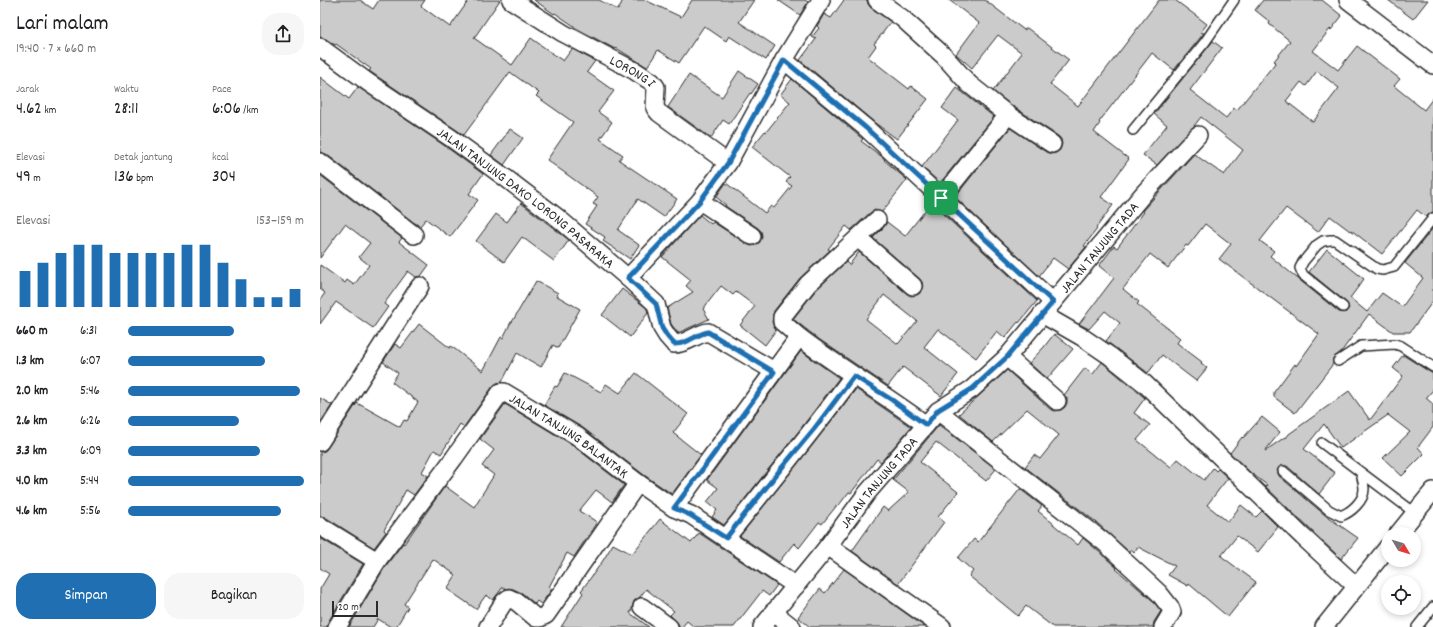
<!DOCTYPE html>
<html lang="id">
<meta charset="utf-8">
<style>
body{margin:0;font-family:Dekko,sans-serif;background:#f6f6f6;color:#202124;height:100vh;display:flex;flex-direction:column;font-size:15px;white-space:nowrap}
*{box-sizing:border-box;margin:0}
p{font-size:13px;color:#757577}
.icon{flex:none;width:22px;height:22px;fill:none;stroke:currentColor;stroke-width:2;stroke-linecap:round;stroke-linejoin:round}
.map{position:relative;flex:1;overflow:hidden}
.drawer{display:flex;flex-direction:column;background:#fff;width:320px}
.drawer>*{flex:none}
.needle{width:26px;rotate:128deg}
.fabs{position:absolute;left:1061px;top:527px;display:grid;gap:8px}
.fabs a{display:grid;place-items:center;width:40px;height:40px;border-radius:50%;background:#fff;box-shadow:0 2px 6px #0003;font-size:20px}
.scale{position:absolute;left:12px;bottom:10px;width:46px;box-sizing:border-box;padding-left:4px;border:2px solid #2b2b2b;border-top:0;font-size:11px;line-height:14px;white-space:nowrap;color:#2b2b2b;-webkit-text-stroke:3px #fff;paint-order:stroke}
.pin{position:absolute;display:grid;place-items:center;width:34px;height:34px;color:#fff;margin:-17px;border-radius:8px;box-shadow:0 2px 6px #0006}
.round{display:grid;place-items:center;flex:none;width:42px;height:42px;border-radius:16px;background:#f6f6f6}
.overview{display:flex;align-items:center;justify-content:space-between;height:68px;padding:0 16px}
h1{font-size:22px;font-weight:600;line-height:30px}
.figures{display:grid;grid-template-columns:repeat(3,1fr);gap:6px;height:68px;padding:4px 16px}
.figures div{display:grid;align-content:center}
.figures b{font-size:17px;font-weight:600}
.figures small{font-size:11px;font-weight:400}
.figures p{font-size:11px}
.chart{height:112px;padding:8px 16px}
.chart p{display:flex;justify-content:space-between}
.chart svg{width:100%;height:72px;margin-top:4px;stroke:#1f6fb2;stroke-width:6}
.button{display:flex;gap:8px;margin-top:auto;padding:8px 16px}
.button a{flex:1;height:46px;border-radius:16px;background:#1f6fb2;color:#fff;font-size:16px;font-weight:600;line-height:46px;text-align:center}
.button a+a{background:#f6f6f6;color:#202124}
ul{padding:0 16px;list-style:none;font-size:13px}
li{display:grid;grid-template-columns:64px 48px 1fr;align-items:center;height:30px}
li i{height:10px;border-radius:5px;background:#1f6fb2}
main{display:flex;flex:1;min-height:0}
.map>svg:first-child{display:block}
.building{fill:#cbcbcb;stroke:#2b2b2b;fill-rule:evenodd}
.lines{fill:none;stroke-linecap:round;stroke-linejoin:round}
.lane-casing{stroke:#2b2b2b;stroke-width:12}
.street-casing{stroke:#2b2b2b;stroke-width:20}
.lane{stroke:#fff;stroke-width:9}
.street{stroke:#fff;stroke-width:17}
.route-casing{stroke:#fff;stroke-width:8}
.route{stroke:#1f6fb2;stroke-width:5}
.labels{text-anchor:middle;stroke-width:4;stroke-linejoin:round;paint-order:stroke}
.street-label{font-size:14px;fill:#2b2b2b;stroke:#fff}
</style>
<main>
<section class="drawer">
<div class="overview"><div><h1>Lari malam</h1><p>19:40 · 7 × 660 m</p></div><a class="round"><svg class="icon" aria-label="share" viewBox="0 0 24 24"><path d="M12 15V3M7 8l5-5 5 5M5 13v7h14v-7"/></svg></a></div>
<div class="figures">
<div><p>Jarak</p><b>4.62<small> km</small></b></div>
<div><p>Waktu</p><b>28:11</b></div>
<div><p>Pace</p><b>6:06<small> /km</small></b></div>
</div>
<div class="figures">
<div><p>Elevasi</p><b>49<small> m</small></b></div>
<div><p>Detak jantung</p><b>136<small> bpm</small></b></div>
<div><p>kcal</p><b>304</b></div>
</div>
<div class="chart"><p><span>Elevasi</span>153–159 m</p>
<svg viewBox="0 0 160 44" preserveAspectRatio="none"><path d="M5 44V22M15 44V17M25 44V11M35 44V6M45 44V6M55 44V11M65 44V11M75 44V11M85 44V11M95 44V6M105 44V6M115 44V17M125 44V27M135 44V38M145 44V38M155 44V33"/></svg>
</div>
<ul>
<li><b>660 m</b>6:31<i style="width:60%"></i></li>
<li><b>1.3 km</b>6:07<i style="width:78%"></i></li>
<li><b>2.0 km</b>5:46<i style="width:98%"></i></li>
<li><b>2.6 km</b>6:26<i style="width:63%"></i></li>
<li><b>3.3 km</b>6:09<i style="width:75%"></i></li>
<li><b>4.0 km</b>5:44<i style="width:100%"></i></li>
<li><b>4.6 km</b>5:56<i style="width:87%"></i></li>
</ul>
<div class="button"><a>Simpan</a><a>Bagikan</a></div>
</section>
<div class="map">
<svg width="1113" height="627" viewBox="0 0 1113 627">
<rect width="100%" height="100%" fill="#fff"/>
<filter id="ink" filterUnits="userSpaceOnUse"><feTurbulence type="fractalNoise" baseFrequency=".025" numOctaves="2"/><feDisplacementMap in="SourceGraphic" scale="8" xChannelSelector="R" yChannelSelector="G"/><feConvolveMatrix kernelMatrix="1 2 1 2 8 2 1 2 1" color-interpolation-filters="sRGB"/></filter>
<g filter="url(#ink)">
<path class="building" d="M0,0H40L53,9L59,0H105L101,6L130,27L149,0H180L154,38L192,65L211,38L243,61L252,49L275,61L267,72L294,91L278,112L292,122L280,139L303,155L299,160L357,199L344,217L318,199L298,230L319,245L310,259L283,241L285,237L265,224L277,206L273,204L278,197L227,160L253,122L216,96L219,93L190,72L144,135L55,75L49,71L51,69L16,44L15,45L6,39L0,37Z
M214,0H279L298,10L303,0H325L361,17L372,0H434L419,22L455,46L446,60L409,36L406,41L384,26L359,63L338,50L327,67L296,48L295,49L254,27V26L235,13L234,14Z
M458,0H485L488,2L480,15Z
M524,0H547L548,4L551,8L571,22L554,44L556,46L548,57L589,89L591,86L608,99L577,139L555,123L480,60L496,39L492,37L499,28L497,26L504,14L511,18Z
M629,0H665L704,30L707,28L749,60L730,84L758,106L839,0H855L887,24L881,32L884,33L880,38L854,70L832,53L779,122L780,123L774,132L809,159L781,197L793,205L776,228L777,229L764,246L766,247L748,269L733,258L719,276L635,197L690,128L726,152L731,154L736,153L740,150L742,144L741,139L738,136L694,107L673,91L702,53L678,35L652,68L636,54L659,23Z
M943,0H1002L1022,16L1011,30L1010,29L993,51L1018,70L1037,46L1080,79L1074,86L1104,110L1113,98V212L1110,213L1106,217L1097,210L1062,254L1031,230L1030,231L1010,216L998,232L966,208L940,241L954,251L950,256L1019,312L1025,313L1029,308L1027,303L989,272L1007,249L1044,279L1030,298L1047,312L1062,293L1082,307L1103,278L1085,263L1113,228V301L1090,332H1073L1049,314L1021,352L1013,358V364L975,413L954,397V392L975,364L976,366L999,334L899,259L911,244L885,224L868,246L866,245L848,268L830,254L803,289L819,302L817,304L860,338L857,343L882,362L881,363L887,368L876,381L842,355L828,373L786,341L800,323L785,311L769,329L759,324L794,278L779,266L794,246L797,248L824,212L822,211L832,200L874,154L904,175L923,150L881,117L874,126L837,165L823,155L847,125L834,114L893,41L902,48L870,90L906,118L914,108L917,110L956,62L954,61L970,41L949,24L950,22L935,10ZM997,71L1019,88L993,122L966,101L981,82L986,86Z
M1068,0H1108L1093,19Z
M419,71L438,84L431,94L430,93L409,124L403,120L391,138L348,107L369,75L402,97Z
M0,77L29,99L38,87L125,146L163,174L149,194L158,200L130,237L106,219L100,226L93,222L6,154L0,152Z
M472,79L539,136L543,139L541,141L565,159L564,160L587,180L562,212L555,210L551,212L531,230L526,226L508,249L510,250L480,278L454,311L452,322L456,330L445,345L420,325L435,306L416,292L413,295L401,286L383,309L389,319L358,333L351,324L347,308L373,292L366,286L371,280L342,257L380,215L391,224L393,222L427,244L431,246L436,245L440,242L442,236L441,231L438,228L405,206L406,205L396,197L406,183L445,213L451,206L454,208L472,186L466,182L470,177L432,147L445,131L446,132L470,102L460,95Z
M637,88L674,117L620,183L602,167L638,120L622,108Z
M190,129L203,138L184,165L171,155Z
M0,175L82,238L79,242L109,265L101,276L96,277L88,271L64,304L68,307L53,328L16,302L0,324V300L5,293L0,289V265L25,283L27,280L34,285L49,265L39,257L50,243L25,224L0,258Z
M201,203L249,240L234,261L202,237L184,262L156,241L176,214L187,222Z
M611,203L717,301L699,323L698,322L685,338L677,331L656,358L618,329L604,347L638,374L621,396L583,367L568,386L500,340L473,319L495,291L526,262L529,265L539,252L587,294L591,296L597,295L600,293L603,288L602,282L600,279L553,238L564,227L567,222L585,236ZM564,295L597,321L578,344L546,319Z
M216,281L238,293L237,296L260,309L238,348L233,345L221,367L197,353L182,382L177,383L173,386L144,427L140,424L121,454L114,450L102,472L108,476L94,495L86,490L64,530L66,532L54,548L5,517L0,516V452L5,451L8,447L37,403L80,427L84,420L87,421L98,402L72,382L78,373L63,362L75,344L81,348L99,324L130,348L131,346L163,371L181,337L183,338L191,322H192Z
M302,289L324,306L327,309L328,313L310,337L282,315Z
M734,334L753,349L727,379L709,363L724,347Z
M481,351L519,378L479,431L404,525L392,517L397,510L387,502L398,488L387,480Z
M1083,355L1113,374V390L1106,398L1113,404V427L1098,447L1104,454L1082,476L1063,458L1090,432L1068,415L1021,448L1004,424L984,449L1015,473L999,494L967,466H961L957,470L959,476L1005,515L1038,538L1021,559L946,487L947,485L931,473L910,453L922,437L923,438L942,417L960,432L945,451L965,437L966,438L969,434L1029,391L1050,420L1083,376L1073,368Z
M782,362L825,398L814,413L830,425L817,440L851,467L858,459L884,480L893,468L896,471L898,469L908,478L887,505L908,522L921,505L936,517L942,511L958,527L938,552L917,536L901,556L936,582L908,617L869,584L868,586L848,575L855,566L818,547L814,552L811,549L809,552L776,522L705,467L714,455L720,459L739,435L707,409L673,442L639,414L687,370L730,409L735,411L741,410L745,407L747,403V398L744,395L765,368L773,374Z
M245,373L281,392L286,384L300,393L316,373L368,414L353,433L381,455L352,494L324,475L263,428L224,405L235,386L237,387Z
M536,389L591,427L561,462L557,459L531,493L529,492L519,505L518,504L502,524L499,522L479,548L474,543L459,562L420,536L494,443Z
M0,398L12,405L0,423Z
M185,404L251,444L304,485L292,502L276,490L259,511L277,522L254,557L247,553L229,587L232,589L221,604L217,601L215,604L202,593L193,589H186L183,587L173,600L166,595L156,609L127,589L136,575L113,559L84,604L88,607L76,627H71L58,619L53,627H29L65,567L83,543L84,544L125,486L154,507L174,475L162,466L174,450L160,439Z
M619,425L676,469L666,481L616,442L600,462L638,492L618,517L624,522L578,584L532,551L563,507L568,511L589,492L573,480Z
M700,489L722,506L718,511L734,524H733L758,545L763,538L777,550L797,568L796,569L832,600L841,611L834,622L833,627H733L706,606L698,616L649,576L653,571L638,558L654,539L658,542Z
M340,519L371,543L379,533L457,585L449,596L442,591L414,627H374L367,621L362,627H359L358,623L350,615L354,611L326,589L320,597L314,601L312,609L310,613L329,627H241L263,593L261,591L282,562L293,544L312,554Z
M0,538L43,564L8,622L7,627H0V589L9,574L0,568Z
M524,569L605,627H490L478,617L500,589L505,593Z"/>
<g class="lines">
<g class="lane-casing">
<path id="lane" d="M813,130L885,42L914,0
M1023,307L983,275L980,268L983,262L997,245L1003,241L1010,240H1015L1057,269L1063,270L1074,267L1113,218
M1018,361L1041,346L1075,344L1081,346L1113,367
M1002,443L1095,513
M963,471L1009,510L1021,516C1031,512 1044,501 1044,489C1044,484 1042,478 1041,473
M1097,627L1113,607"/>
</g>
<g class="street-casing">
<g id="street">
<path id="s1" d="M191,0L243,33L315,71L332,82L336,87L335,108L339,113L408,163"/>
<path d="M557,0L582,18L624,56L649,84L688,115L732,144"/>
<path d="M1028,0L1113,65"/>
<path id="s2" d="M0,47L49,83L131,138L187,179L238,218L308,278L380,201L408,163L464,60L501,0"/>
<path d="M464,60L546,128L733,302"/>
<path d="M0,162L94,235"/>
<path d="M621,198L688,115"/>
<path d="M380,201L432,236"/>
<path d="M538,238L593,286"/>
<path d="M308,278L336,304L342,328L347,336L354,344C367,344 376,334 388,332L454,371"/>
<path d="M722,314L762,337L790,356L824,383L983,537L1036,586"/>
<path d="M479,337C520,368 564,394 606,425"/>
<path d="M687,357L737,401"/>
<path d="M618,411L784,542L839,593L850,607L852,612L843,627"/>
<path d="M0,442L100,286"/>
<path d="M354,508L479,337L462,322V317L488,284L557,220"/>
<path d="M0,526L57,561"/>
<path d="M1078,534L1113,491"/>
<path d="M406,538C449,484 493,431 533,376"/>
<path d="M508,546L622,627"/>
<path d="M322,607L349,627"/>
<path d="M453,612L472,627"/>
<path id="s3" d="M17,627L57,561L134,458L181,392H184L257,436L318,483L354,508L371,515L476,586"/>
<path d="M168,627L184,602L189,598L197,602L216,618H220L226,615L318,483"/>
<path id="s4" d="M442,627L508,546L547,493L618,411L652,389L687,357L824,193L878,135"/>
<path d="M1004,627L1068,547"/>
</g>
</g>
<use href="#lane" class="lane"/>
<use href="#street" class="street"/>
</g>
</g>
<g class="lines" filter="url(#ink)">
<g class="route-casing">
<path id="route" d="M464,60L546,128L733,302L687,357L652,389L618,410L606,425L572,400L534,376L494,429L464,465L406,538L370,515L354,508L454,372L388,332C376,334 367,345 354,344L347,336L342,328L336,304L308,278L380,201L408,163Z"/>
</g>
<use href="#route" class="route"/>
</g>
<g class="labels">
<g class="street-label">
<text dy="5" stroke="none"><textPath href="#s1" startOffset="141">LORONG I</textPath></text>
<text dy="5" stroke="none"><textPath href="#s2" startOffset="255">JALAN TANJUNG DAKO LORONG PASARAKA</textPath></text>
<text dy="5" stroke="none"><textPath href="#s4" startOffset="510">JALAN TANJUNG TADA</textPath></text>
<text dy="5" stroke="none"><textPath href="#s3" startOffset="368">JALAN TANJUNG BALANTAK</textPath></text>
<text dy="5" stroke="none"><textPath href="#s4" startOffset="186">JALAN TANJUNG TADA</textPath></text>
</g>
</g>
</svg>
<div class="fabs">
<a><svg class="needle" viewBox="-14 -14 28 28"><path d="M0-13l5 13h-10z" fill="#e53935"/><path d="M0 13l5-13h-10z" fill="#757577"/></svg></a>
<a><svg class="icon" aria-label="locate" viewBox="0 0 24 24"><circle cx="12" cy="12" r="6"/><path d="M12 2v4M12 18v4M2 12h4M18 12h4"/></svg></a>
</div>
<div class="scale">20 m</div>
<div class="pin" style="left:621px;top:198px;background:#1e9e55"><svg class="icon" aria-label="arrive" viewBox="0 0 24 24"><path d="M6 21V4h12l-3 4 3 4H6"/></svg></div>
</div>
</main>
